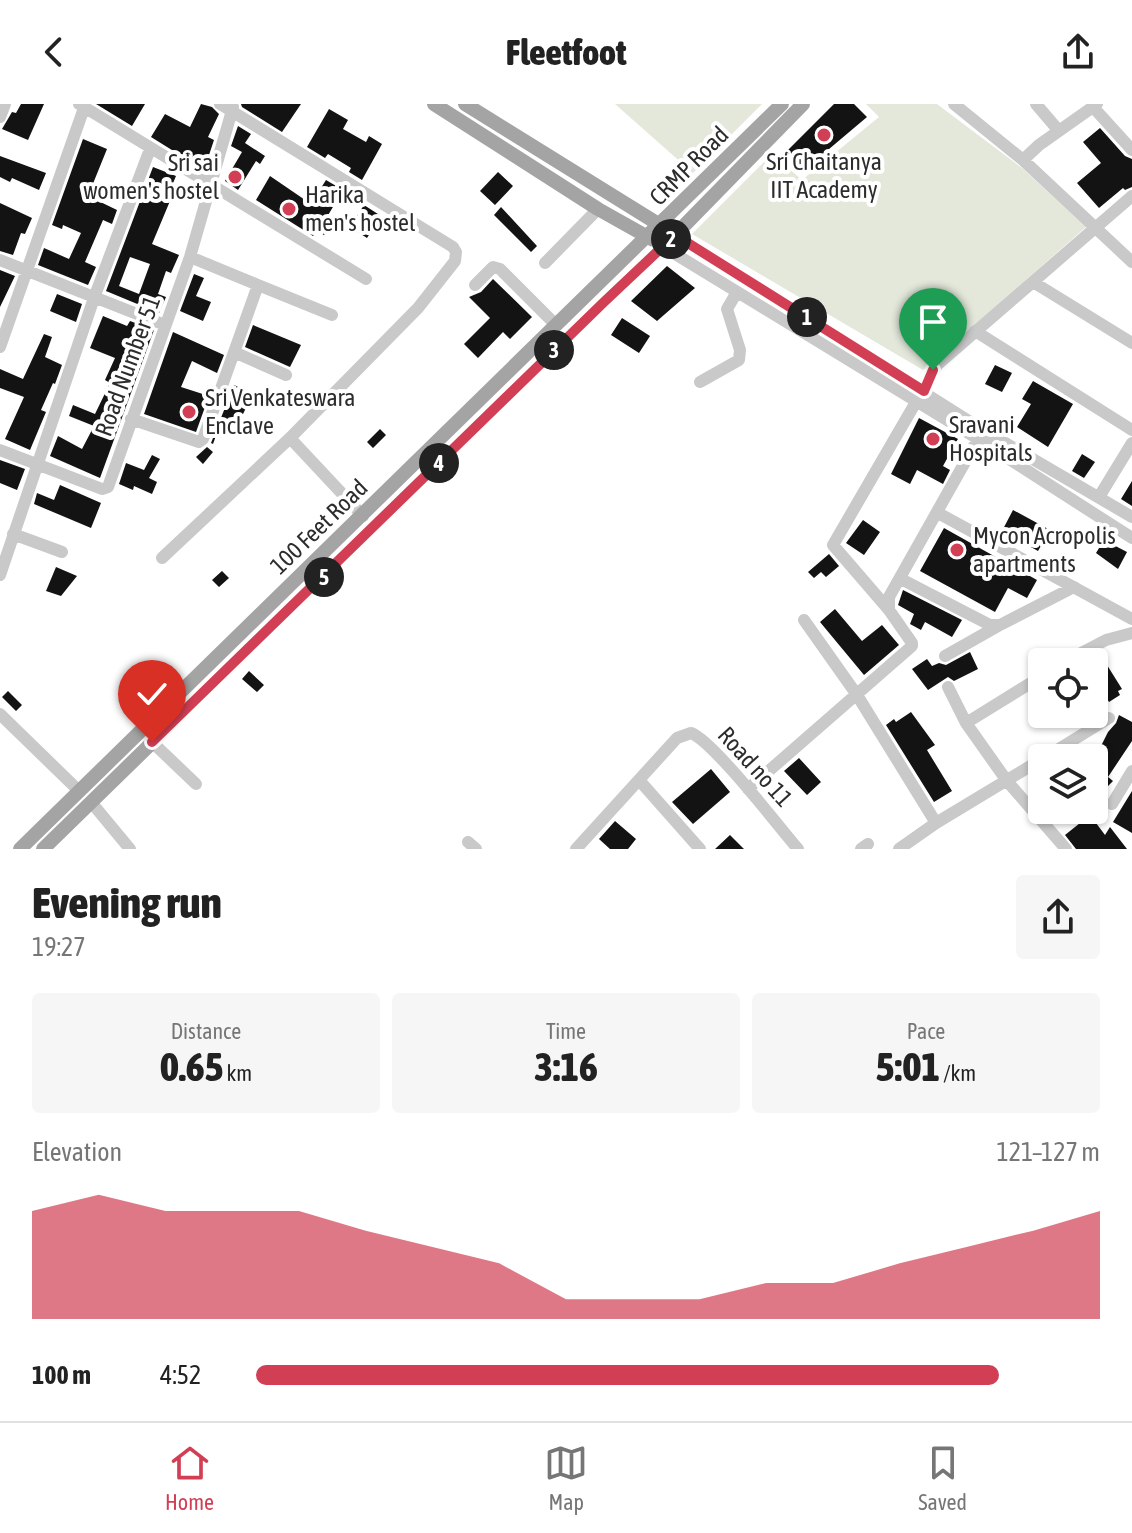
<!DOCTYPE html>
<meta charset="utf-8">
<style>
body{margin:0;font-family:"Asap Condensed",sans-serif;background:#f6f6f6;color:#222;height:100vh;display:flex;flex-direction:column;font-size:30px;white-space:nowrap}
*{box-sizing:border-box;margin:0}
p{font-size:26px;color:#767676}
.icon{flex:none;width:44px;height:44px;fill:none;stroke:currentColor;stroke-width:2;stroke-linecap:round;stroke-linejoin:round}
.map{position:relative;height:745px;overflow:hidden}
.drawer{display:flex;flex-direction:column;background:#fff;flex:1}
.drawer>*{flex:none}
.buttons{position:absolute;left:1028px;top:544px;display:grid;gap:16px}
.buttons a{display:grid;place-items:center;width:80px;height:80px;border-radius:8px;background:#fff;box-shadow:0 2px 6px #0004;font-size:40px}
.pin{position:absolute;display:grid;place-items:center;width:68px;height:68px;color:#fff;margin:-82px -34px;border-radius:50% 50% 50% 0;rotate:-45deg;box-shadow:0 0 8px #0007}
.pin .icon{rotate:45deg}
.km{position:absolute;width:40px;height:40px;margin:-20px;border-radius:50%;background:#222;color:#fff;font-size:22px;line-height:40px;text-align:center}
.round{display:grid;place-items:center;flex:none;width:84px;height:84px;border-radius:8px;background:#f6f6f6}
.summary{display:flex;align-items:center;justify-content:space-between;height:136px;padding:0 32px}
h1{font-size:44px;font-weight:800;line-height:60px}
.metrics{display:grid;grid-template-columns:repeat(3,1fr);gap:12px;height:136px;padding:8px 32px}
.metrics div{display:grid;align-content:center;border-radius:8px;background:#f6f6f6;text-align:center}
.metrics b{font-size:40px;font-weight:800}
.metrics small{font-size:22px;font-weight:400}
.metrics p{font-size:22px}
.chart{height:224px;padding:16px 32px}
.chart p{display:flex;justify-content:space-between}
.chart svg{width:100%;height:144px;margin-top:8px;fill:#d23f54;opacity:.7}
ul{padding:0 32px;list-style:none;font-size:26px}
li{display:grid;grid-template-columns:128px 96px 1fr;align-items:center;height:60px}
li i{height:20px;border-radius:10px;background:#d23f54}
header{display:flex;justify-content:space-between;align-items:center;height:104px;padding:0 32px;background:#fff;font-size:36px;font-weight:800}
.dock{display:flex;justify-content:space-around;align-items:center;height:112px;border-top:2px solid #e0e0e0;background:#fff;font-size:22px;color:#767676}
.dock a{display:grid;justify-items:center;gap:4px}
.dock .selected{color:#d23f54}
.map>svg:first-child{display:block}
.green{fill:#e3e8db}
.building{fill:#131313;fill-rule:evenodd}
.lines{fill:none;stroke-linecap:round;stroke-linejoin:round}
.minor{stroke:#c9c9c9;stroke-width:12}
.major{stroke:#a4a4a4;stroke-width:14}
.route-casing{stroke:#fff;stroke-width:16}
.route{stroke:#d23f54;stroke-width:10}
.poi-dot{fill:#d23f54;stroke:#fff;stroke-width:3}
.labels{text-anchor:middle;stroke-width:8;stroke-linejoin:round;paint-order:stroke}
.poi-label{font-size:24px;fill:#2c2c2c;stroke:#fff;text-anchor:start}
.street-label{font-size:24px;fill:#2c2c2c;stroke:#fff}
</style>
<header><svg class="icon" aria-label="back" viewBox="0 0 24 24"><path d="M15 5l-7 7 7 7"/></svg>Fleetfoot<svg class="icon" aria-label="share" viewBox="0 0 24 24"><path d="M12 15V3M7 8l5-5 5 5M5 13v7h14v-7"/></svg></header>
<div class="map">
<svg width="1132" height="745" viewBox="0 0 1132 745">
<rect width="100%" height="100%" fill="#fff"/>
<path class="green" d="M615,0H762L693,69Z
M866,0H937L1022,64L1086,123L923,266L692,130L772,50L802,76L879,13Z"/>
<path class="building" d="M21,0H44L28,36L2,25L12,8L16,9Z
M96,0H145L132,22Z
M201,0L212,3L219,10L208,33L214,36L204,66L151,33L165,10L190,23Z
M241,0H301L282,28L242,3Z
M834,0H854L867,13L803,67L785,49Z
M329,5L348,16L343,25L366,38L369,32L382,40L362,76L349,68L351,64L328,50L325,54L307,43Z
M238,22L251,30L245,39L265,52L260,60L256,57L238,86L225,77L242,48L231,42Z
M1100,24L1125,52L1132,55V83L1125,86L1123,84L1099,104L1077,79L1101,59L1083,38Z
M83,35L107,45L88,92L117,106L112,120L103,116L85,158L96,163L88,181L38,161L44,144L69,155L81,129L63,121L62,125L52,121Z
M0,52L46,69L39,86L12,74L10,78L0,73Z
M153,63L176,72L166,96L170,97L152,140L179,151L171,169L166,167L158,190L166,193L159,209L106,187ZM130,153L150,160L139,190L119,182Z
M498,68L513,82L495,101L480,87Z
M270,72L311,100L326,76L343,86L327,113L333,117L324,131L317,127L313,132L256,96Z
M0,99L32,114L25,130L21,129L13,151L0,147Z
M364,101L381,112L367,134L350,123Z
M501,103L537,142L531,148L494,111Z
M667,162L695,184L657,217L631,197Z
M0,166L15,172L0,203Z
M194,170L204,174L196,192L211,198L203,217L180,207Z
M493,175L532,213L510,235L503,228L478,254L464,240L490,214L469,193L481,188Z
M57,190L82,200L76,218L50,207Z
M103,212L127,222L130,217L154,226L100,374L50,352L58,332L82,345L94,322L69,312L73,301L95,310L110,279L105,276L115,254L90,244Z
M622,214L650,232L639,249L611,231Z
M253,221L301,241L290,263L245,243Z
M173,228L224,251L217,269L192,257L181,283L209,292L196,328L144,310Z
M44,230L52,233L45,253L62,261L55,280L53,279L41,306L46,308L30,346L5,335L24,293L0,284V265L23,275Z
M995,261L1012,269L1002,288L985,280Z
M1033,277L1073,300L1048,343L1017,323L1031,300L1022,295Z
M234,281L253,290L242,312L240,311L233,329L227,327L225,331L217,329L213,340L211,339Z
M919,314L958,335L943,362L950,366L943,380L917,366L910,380L891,370Z
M380,325L386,331L373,344L367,338Z
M207,343L213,348L203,360L196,353Z
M1082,350L1095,358L1084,374L1072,367Z
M152,351L160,355L149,374L157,378L152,390L134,382L133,386L119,380L126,359L144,366Z
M0,356L25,365L17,386L0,379Z
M1132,377V402L1121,395Z
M60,381L101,399L91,424L34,400L37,389L54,396Z
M1013,406L1050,426L1038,447L1002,427Z
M863,416L880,428L864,451L846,439Z
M944,424L1037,476L1027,494L1008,484L995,508L920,467Z
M1104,436L1127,448L1118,465L1096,449Z
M829,450L839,462L826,473L821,468L814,474L808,468Z
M56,463L77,472L61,492L46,487Z
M222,467L229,474L219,483L212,476Z
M903,486L962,516L952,533L925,518L921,526L910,520L914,510L898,501Z
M835,505L862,537L882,521L899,541L864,571L820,518Z
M970,548L978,565L954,577L948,573L928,586L912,565L927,555L932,562L939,559L946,561Z
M1100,561L1102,564L1107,561L1122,585L1118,587L1120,591L1109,598L1094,575V565Z
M249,567L264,581L257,588L242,575Z
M8,587L22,601L16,607L2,593Z
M911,608L935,641L927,646L952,687L934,698L886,621L894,615L896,618Z
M1119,611L1132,618V637L1108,673L1113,677L1106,684L1094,672V656L1108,628L1116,619Z
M799,654L821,678L807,691L784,667Z
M711,665L730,688L693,720L672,698Z
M1132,687V729L1113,718Z
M1090,711L1105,731L1110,723L1127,745H1076L1065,731Z
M615,717L636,735L628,745H610L599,735Z
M730,731L744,745H715Z"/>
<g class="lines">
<path class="minor" d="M79,0L366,175
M220,0L453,143L456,148L455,157L418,204L290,334L363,412
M954,0L1023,56L1132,158
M1036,0L1059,27
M1093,3L1132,46
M0,13L5,0
M1023,56L1039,41L1097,0
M675,131L983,326L1132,413
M662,142L978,335L1132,434
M0,156L165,221
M545,159L598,105
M1033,178L1132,239
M258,181L332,211
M475,181L493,163L500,165L556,221
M975,227L1132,326
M0,243L84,4
M234,248L286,271
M700,278L739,256L740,246L727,205L737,188
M924,287L937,261L1132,92
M131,315L199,338L203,335L258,181L190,153
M0,346L102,385L108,383L190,153L233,3
M1099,393L1132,339
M938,409L1132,515
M13,430L62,448
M162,454L290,334
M0,471L94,194L150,45
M901,475L990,521H1000L1074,483
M889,506L833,441L916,298
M804,516L857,591L936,719
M945,552L998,522
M1064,558L1106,536L1132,529
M948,583L966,619L1007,677L1066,745
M0,610L79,687
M966,619L1042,572
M152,638L196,680
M1044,654L1109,614
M639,676L700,745
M748,685L912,542V539L889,506V493L978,335
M91,698L130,745
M1112,700L1132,667
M468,738L476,745
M576,745L677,634L691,629C713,637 779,723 798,745
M861,745L868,740
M899,745L936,719L1042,655"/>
<path class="major" d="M434,0L598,105L655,137
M465,0L668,126
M20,745L782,0
M43,745L604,198L675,131L803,0"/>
</g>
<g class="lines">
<g class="route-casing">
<path id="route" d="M152,638L604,198L675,131L924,287L933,266"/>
</g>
<use href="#route" class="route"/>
</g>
<g class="poi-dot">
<circle cx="824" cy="31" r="8"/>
<circle cx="235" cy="73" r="8"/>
<circle cx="289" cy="105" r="8"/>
<circle cx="189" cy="308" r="8"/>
<circle cx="933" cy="335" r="8"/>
<circle cx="957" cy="446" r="8"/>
</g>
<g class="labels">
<g class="poi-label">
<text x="824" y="66" text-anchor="middle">Sri Chaitanya<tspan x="824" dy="28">IIT Academy</tspan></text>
<text x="219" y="67" text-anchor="end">Sri sai<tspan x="219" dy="28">women's hostel</tspan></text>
<text x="305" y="99">Harika<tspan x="305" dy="28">men's hostel</tspan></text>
<text x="205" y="302">Sri Venkateswara<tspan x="205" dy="28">Enclave</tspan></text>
<text x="949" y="329">Sravani<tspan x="949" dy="28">Hospitals</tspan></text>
<text x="973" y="440">Mycon Acropolis<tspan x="973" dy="28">apartments</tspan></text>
</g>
<g class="street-label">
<text transform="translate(689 62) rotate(-45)" y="8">CRMP Road</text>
<text transform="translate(128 262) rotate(-70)" y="8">Road Number 51</text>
<text transform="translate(319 423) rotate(-44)" y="8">100 Feet Road</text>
<text transform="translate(755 663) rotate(48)" y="8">Road no 11</text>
</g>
</g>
</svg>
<div class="buttons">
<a><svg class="icon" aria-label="locate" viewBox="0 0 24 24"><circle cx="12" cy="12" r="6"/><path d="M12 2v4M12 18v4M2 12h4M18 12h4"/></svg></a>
<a><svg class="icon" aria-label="layers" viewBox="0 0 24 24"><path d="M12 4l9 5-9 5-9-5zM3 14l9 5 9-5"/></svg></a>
</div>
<div class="pin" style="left:933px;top:266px;background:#1e9e55"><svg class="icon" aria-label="arrive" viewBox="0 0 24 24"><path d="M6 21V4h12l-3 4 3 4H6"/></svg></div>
<div class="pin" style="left:152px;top:638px;background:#d93025"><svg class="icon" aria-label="check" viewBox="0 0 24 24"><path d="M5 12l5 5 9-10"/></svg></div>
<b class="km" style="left:807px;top:213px">1</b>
<b class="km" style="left:671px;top:135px">2</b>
<b class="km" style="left:554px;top:246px">3</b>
<b class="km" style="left:439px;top:359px">4</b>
<b class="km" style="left:324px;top:473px">5</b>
</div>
<section class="drawer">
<div class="summary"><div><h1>Evening run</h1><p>19:27</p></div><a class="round"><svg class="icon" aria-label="share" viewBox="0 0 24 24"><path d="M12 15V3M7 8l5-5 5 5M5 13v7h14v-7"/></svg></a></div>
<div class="metrics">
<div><p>Distance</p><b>0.65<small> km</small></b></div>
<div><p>Time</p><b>3:16</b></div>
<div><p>Pace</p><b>5:01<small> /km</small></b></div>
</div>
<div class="chart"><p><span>Elevation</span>121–127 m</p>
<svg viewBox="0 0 160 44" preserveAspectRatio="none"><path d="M0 44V11L10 6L20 11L30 11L40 11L50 17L60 22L70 27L80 38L90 38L100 38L110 33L120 33L130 27L140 22L150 17L160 11V44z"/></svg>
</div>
<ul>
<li><b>100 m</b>4:52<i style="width:88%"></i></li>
</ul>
</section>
<nav class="dock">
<a class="selected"><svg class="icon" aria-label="home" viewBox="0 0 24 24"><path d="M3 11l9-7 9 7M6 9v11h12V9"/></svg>Home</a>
<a><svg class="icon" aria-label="map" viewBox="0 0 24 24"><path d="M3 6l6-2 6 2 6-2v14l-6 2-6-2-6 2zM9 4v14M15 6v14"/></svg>Map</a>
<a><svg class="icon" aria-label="saved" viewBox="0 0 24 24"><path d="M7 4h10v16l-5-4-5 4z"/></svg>Saved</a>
</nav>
